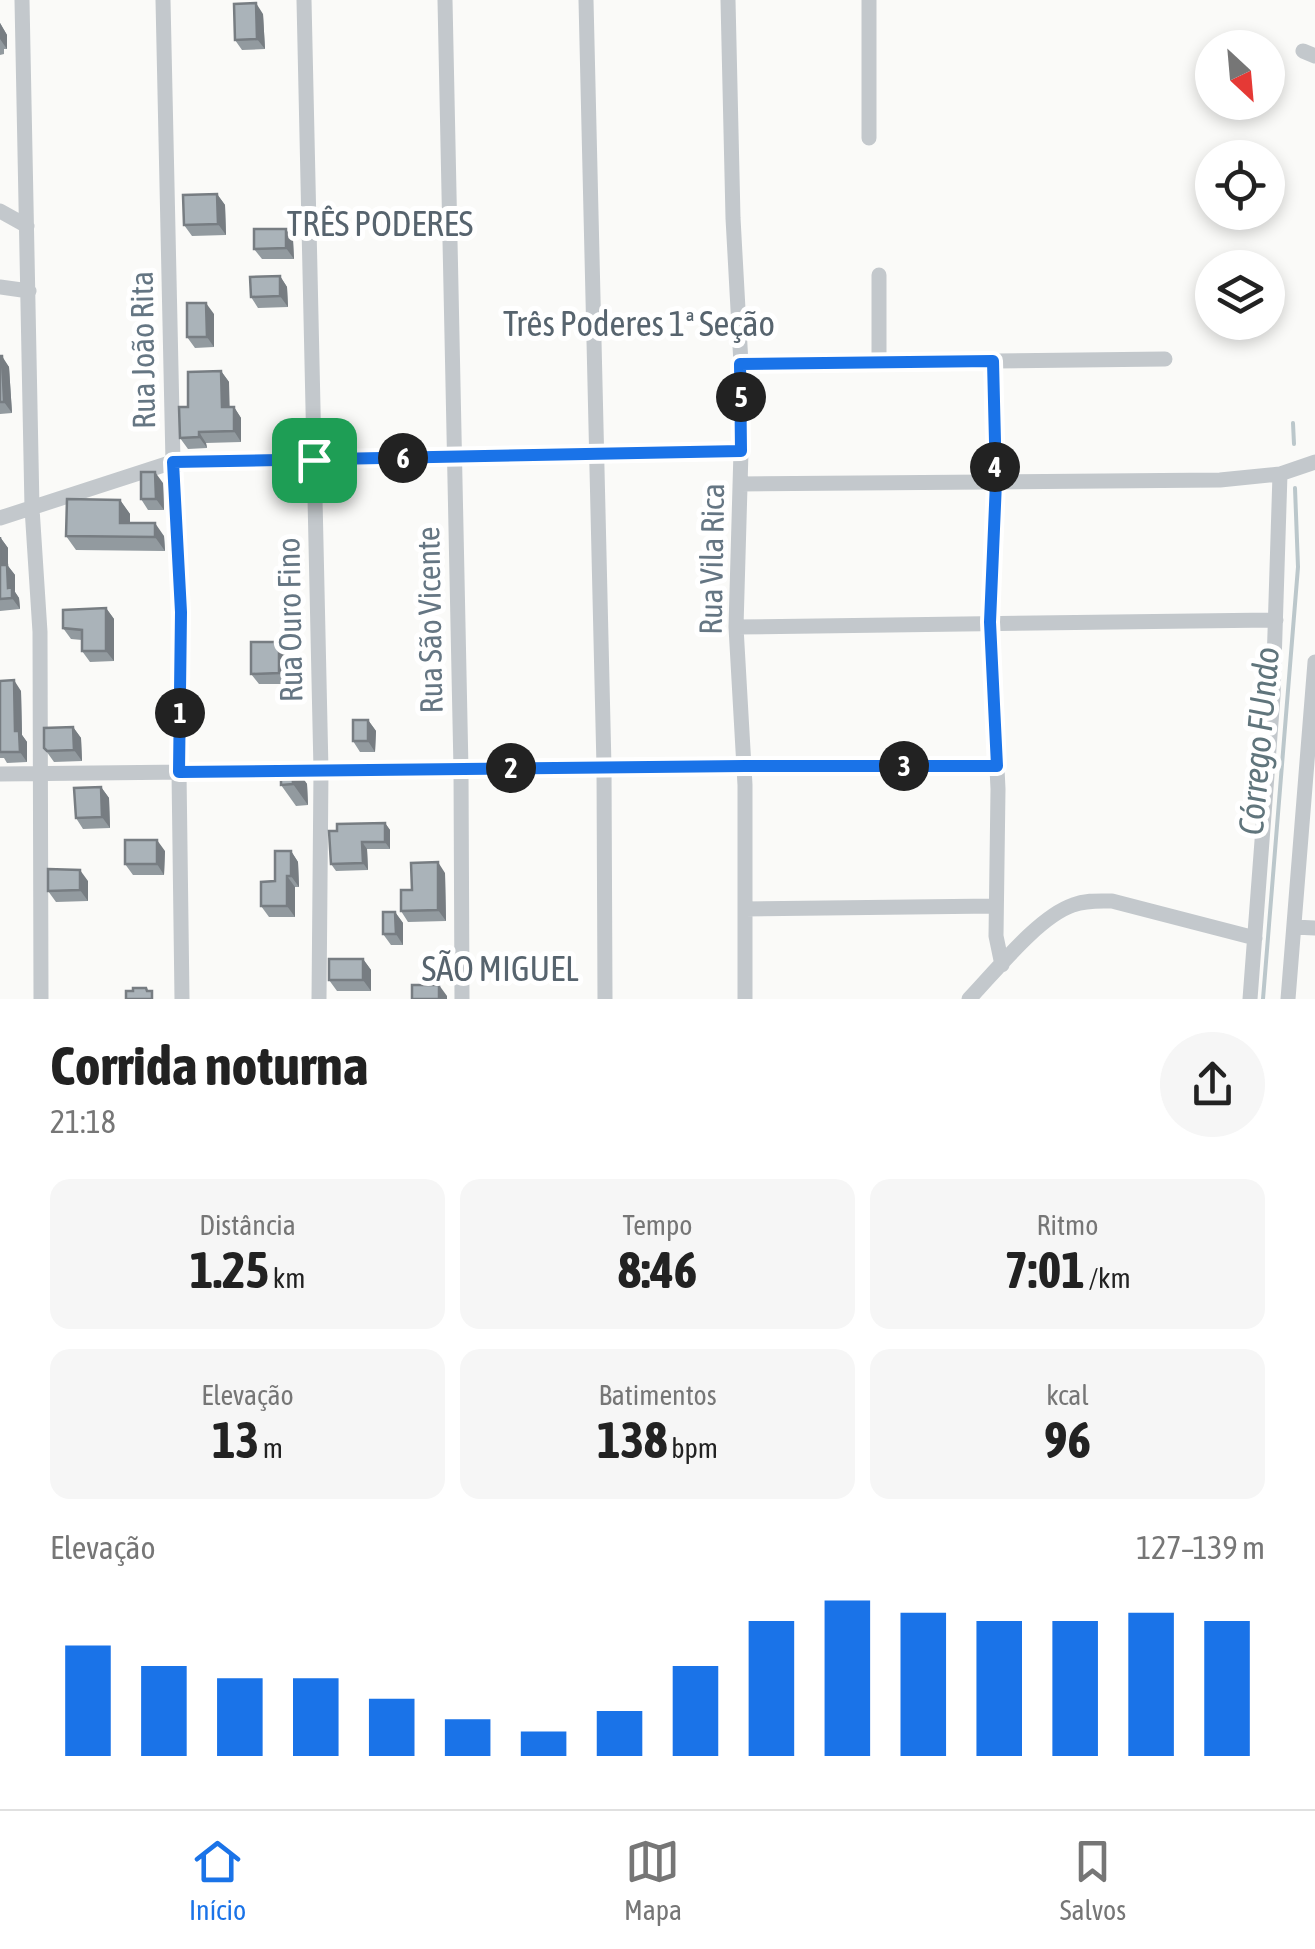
<!DOCTYPE html>
<html lang="pt">
<meta charset="utf-8">
<style>
body{margin:0;font-family:"Asap Condensed",sans-serif;background:#f6f6f6;color:#222;height:100vh;display:flex;flex-direction:column;font-size:38px;white-space:nowrap}
*{box-sizing:border-box;margin:0}
p{font-size:32px;color:#767676}
.icon{flex:none;width:55px;height:55px;fill:none;stroke:currentColor;stroke-width:2;stroke-linecap:round;stroke-linejoin:round}
.map{position:relative;height:999px;overflow:hidden}
.sheet{display:flex;flex-direction:column;background:#fff;flex:1}
.sheet>*{flex:none}
.needle{width:65px;rotate:154deg}
.buttons{position:absolute;left:1195px;top:30px;display:grid;gap:20px}
.buttons a{display:grid;place-items:center;width:90px;height:90px;border-radius:50%;background:#fff;box-shadow:0 5px 15px #0003;font-size:50px}
.pin{position:absolute;display:grid;place-items:center;width:85px;height:85px;color:#fff;margin:-42px;border-radius:20px;box-shadow:0 5px 15px #0006}
.km{position:absolute;width:50px;height:50px;margin:-25px;border-radius:50%;background:#222;color:#fff;font-size:28px;line-height:50px;text-align:center}
.round{display:grid;place-items:center;flex:none;width:105px;height:105px;border-radius:52px;background:#f6f6f6}
.head{display:flex;align-items:center;justify-content:space-between;height:170px;padding:0 50px}
h1{font-size:55px;font-weight:700;line-height:75px}
.stats{display:grid;grid-template-columns:repeat(3,1fr);gap:15px;height:170px;padding:10px 50px}
.stats div{display:grid;align-content:center;border-radius:20px;background:#f6f6f6;text-align:center}
.stats b{font-size:50px;font-weight:700}
.stats small{font-size:28px;font-weight:400}
.stats p{font-size:28px}
.chart{height:280px;padding:20px 50px}
.chart p{display:flex;justify-content:space-between}
.chart svg{width:100%;height:180px;margin-top:10px;stroke:#1a73e8;stroke-width:6}
.tab-bar{display:flex;justify-content:space-around;align-items:center;height:140px;border-top:2px solid #e0e0e0;background:#fff;font-size:28px;color:#767676}
.tab-bar a{display:grid;justify-items:center;gap:5px}
.tab-bar .active{color:#1a73e8}
.map>svg:first-child{display:block}
.lines{fill:none;stroke-linecap:round;stroke-linejoin:round}
.stream{stroke:#bbc7cb;stroke-width:4}
.minor{stroke:#c3c8cc;stroke-width:15}
.wall{fill:#929a9f}
.shaded-wall{fill:#777d82}
.building{fill:#aab3b9;stroke:#777d82;stroke-width:2.5}
.route-casing{stroke:#fff;stroke-width:20}
.route{stroke:#1a73e8;stroke-width:12}
.labels{text-anchor:middle;stroke-width:10;stroke-linejoin:round;paint-order:stroke}
.street-label{font-size:32px;fill:#657683;stroke:#fff}
.neighbourhood-label{font-size:35px;fill:#57646e;stroke:#fff}
.water-label{font-size:35px;font-style:italic;fill:#60757c;stroke:#fff}
</style>
<div class="map">
<svg width="1315" height="999" viewBox="0 0 1315 999">
<rect width="100%" height="100%" fill="#fafaf8"/>
<g class="lines">
<path class="stream" d="M1293,423L1294,444
M1263,999L1298,567L1295,488"/>
<path class="minor" d="M22,0L32,508L40,632L41,999
M163,0L173,462L181,612L179,772L182,999
M304,0L321,770L319,999
M445,0L461,769L462,999
M586,0L604,767L605,999
M728,0L733,218L741,364V451L736,627L745,785V999
M869,0V138
M1303,51L1315,56
M0,211L27,226
M879,275V362
M0,287L29,291
M993,361L996,482L990,623L998,789L996,936L1002,965
M741,364L1165,359
M740,484L1220,480L1280,474L1315,462
M0,518L179,460L741,451
M736,627L1276,620
M0,774L744,766H997
M745,909L995,906
M1294,927L1315,928
M969,999C996,971 1038,917 1073,905C1086,900 1099,901 1112,901L1255,938
M1250,999L1273,696L1280,474
M1288,999L1315,662"/>
</g>
<path class="wall" d="M263,14L265,49L242,50L235,40Z
M0,23L7,35V49H4V54L0,55Z
M217,194L225,205L226,235L192,236L184,225Z
M293,240L294,259H262L254,249Z
M280,276L287,287L288,307L258,308L251,297Z
M214,314V347L195,348L187,337Z
M0,356L9,367L12,413L0,414Z
M221,371L229,382V407H234L241,418V442L206,443L207,448L188,449L180,438L188,407Z
M163,483L164,510H148L141,499Z
M120,500L130,514V523L164,536L165,551L76,550L66,536Z
M0,537L8,548V566L15,575V592L19,598L20,609L0,611Z
M106,608L114,619V661L90,662L82,651V640L71,639L63,628Z
M286,653V684H259L251,674Z
M0,681L21,691L22,735L27,742V762L7,763L4,758H0Z
M368,720L376,731L375,752H360L353,741Z
M73,727L81,738L82,761L54,762L44,748Z
M292,763L307,784L308,805L296,806L281,785Z
M101,787L109,798L110,828L83,829L76,818Z
M385,823L390,830V849H367L368,870L336,871L331,864L337,831Z
M165,851L164,875H133L125,864Z
M291,851L298,862L299,887H295V917H269L261,906Z
M445,873L446,921L408,922L401,911L412,890Z
M88,881V901L56,902L48,891Z
M395,912L403,923V945H391L383,934Z
M363,959L371,970V991H337L329,980Z"/>
<path class="shaded-wall" d="M256,3L263,14L265,49L257,39Z
M0,23L7,35V49L0,39Z
M217,194L225,205L226,235L218,224Z
M286,229L293,240L294,259L286,248Z
M280,276L287,287L288,307L280,296Z
M206,303L214,314V347L207,337Z
M2,356L9,367L12,413L4,402Z
M221,371L229,382L230,418L222,407Z
M234,407L241,418V442L234,431Z
M199,432L206,443L207,448L199,437Z
M155,472L163,483L164,510L156,499Z
M120,500L130,514V536L120,523Z
M155,523L164,536L165,551L155,537Z
M0,537L8,548V566L15,575V592L19,598L20,609L12,598L1,565Z
M106,608L114,619V661L106,651Z
M279,642L286,653V684L279,673Z
M14,680L21,691L22,735L27,742V762L20,752L15,731Z
M368,720L376,731L375,752L368,741Z
M73,727L81,738L82,761L74,750Z
M292,763L307,784L308,805L293,784Z
M101,787L109,798L110,828L102,817Z
M385,823L390,830V849L385,842Z
M157,840L165,851L164,875L157,864Z
M362,842L367,849L368,870L363,863Z
M291,851L298,862L299,887L291,876Z
M438,862L445,873L446,921L438,910Z
M80,870L88,881V901L80,890Z
M287,876L295,887V917L287,906Z
M395,912L403,923V945L396,934Z
M363,959L371,970V991L363,980Z
M439,985L447,996V999H439Z"/>
<path class="building" d="M256,3L257,39L235,40L234,4Z
M217,194L218,224L184,225L183,195Z
M254,229H286V248L254,249Z
M280,276V296L251,297L250,277Z
M187,303H206L207,337H187Z
M0,356H2L4,402H0Z
M221,371L222,407H234V431L199,432V437L180,438L179,407H188V372Z
M141,472H155L156,499H141Z
M67,499L120,500V523H155V537L66,536Z
M0,537L1,565H7L8,588L12,587V598L0,599Z
M106,608V651H82V630L63,628V610Z
M251,642H279V673L251,674Z
M14,680L15,731H19L20,752H0V681Z
M353,720H368V741H353Z
M73,727L74,750L47,751L44,748V728Z
M281,763H292L293,784L281,785Z
M101,787L102,817L76,818L74,788Z
M385,823V842H362L363,863L331,864L329,831H337V824Z
M125,840H157V864H125Z
M275,851H291V876H287V906H261V882L275,881Z
M438,862V910L401,911V890H412L411,863Z
M48,869L80,870V890L48,891Z
M383,912H395L396,934H383Z
M329,959H363V980H329Z
M412,985H439V999H412Z
M133,988H146L147,991H152V999H126V991H133Z"/>
<g class="lines">
<g class="route-casing">
<path id="route" d="M993,361L996,482L990,622L997,766H744L179,772L181,612L173,462L741,451L740,364Z"/>
</g>
<use href="#route" class="route"/>
</g>
<g class="labels">
<g class="street-label">
<text transform="translate(143 350) rotate(-91)" y="11">Rua João Rita</text>
<text transform="translate(712 559) rotate(-89)" y="11">Rua Vila Rica</text>
<text transform="translate(290 620) rotate(-91)" y="11">Rua Ouro Fino</text>
<text transform="translate(430 620) rotate(-91)" y="11">Rua São Vicente</text>
</g>
<g class="neighbourhood-label">
<text x="380" y="236">TRÊS PODERES</text>
<text x="639" y="336">Três Poderes 1ª Seção</text>
<text x="500" y="981">SÃO MIGUEL</text>
</g>
<g class="water-label">
<text transform="translate(1259 741) rotate(-85)" y="12">Córrego FUndo</text>
</g>
</g>
</svg>
<div class="buttons">
<a><svg class="needle" viewBox="-14 -14 28 28"><path d="M0-13l5 13h-10z" fill="#e53935"/><path d="M0 13l5-13h-10z" fill="#767676"/></svg></a>
<a><svg class="icon" aria-label="locate" viewBox="0 0 24 24"><circle cx="12" cy="12" r="6"/><path d="M12 2v4M12 18v4M2 12h4M18 12h4"/></svg></a>
<a><svg class="icon" aria-label="layers" viewBox="0 0 24 24"><path d="M12 4l9 5-9 5-9-5zM3 14l9 5 9-5"/></svg></a>
</div>
<div class="pin" style="left:314px;top:460px;background:#1e9e55"><svg class="icon" aria-label="arrive" viewBox="0 0 24 24"><path d="M6 21V4h12l-3 4 3 4H6"/></svg></div>
<b class="km" style="left:180px;top:713px">1</b>
<b class="km" style="left:511px;top:768px">2</b>
<b class="km" style="left:904px;top:766px">3</b>
<b class="km" style="left:995px;top:467px">4</b>
<b class="km" style="left:741px;top:397px">5</b>
<b class="km" style="left:403px;top:458px">6</b>
</div>
<section class="sheet">
<div class="head"><div><h1>Corrida noturna</h1><p>21:18</p></div><a class="round"><svg class="icon" aria-label="share" viewBox="0 0 24 24"><path d="M12 15V3M7 8l5-5 5 5M5 13v7h14v-7"/></svg></a></div>
<div class="stats">
<div><p>Distância</p><b>1.25<small> km</small></b></div>
<div><p>Tempo</p><b>8:46</b></div>
<div><p>Ritmo</p><b>7:01<small> /km</small></b></div>
</div>
<div class="stats">
<div><p>Elevação</p><b>13<small> m</small></b></div>
<div><p>Batimentos</p><b>138<small> bpm</small></b></div>
<div><p>kcal</p><b>96</b></div>
</div>
<div class="chart"><p><span>Elevação</span>127–139 m</p>
<svg viewBox="0 0 160 44" preserveAspectRatio="none"><path d="M5 44V17M15 44V22M25 44V25M35 44V25M45 44V30M55 44V35M65 44V38M75 44V33M85 44V22M95 44V11M105 44V6M115 44V9M125 44V11M135 44V11M145 44V9M155 44V11"/></svg>
</div>
</section>
<nav class="tab-bar">
<a class="active"><svg class="icon" aria-label="home" viewBox="0 0 24 24"><path d="M3 11l9-7 9 7M6 9v11h12V9"/></svg>Início</a>
<a><svg class="icon" aria-label="map" viewBox="0 0 24 24"><path d="M3 6l6-2 6 2 6-2v14l-6 2-6-2-6 2zM9 4v14M15 6v14"/></svg>Mapa</a>
<a><svg class="icon" aria-label="saved" viewBox="0 0 24 24"><path d="M7 4h10v16l-5-4-5 4z"/></svg>Salvos</a>
</nav>
